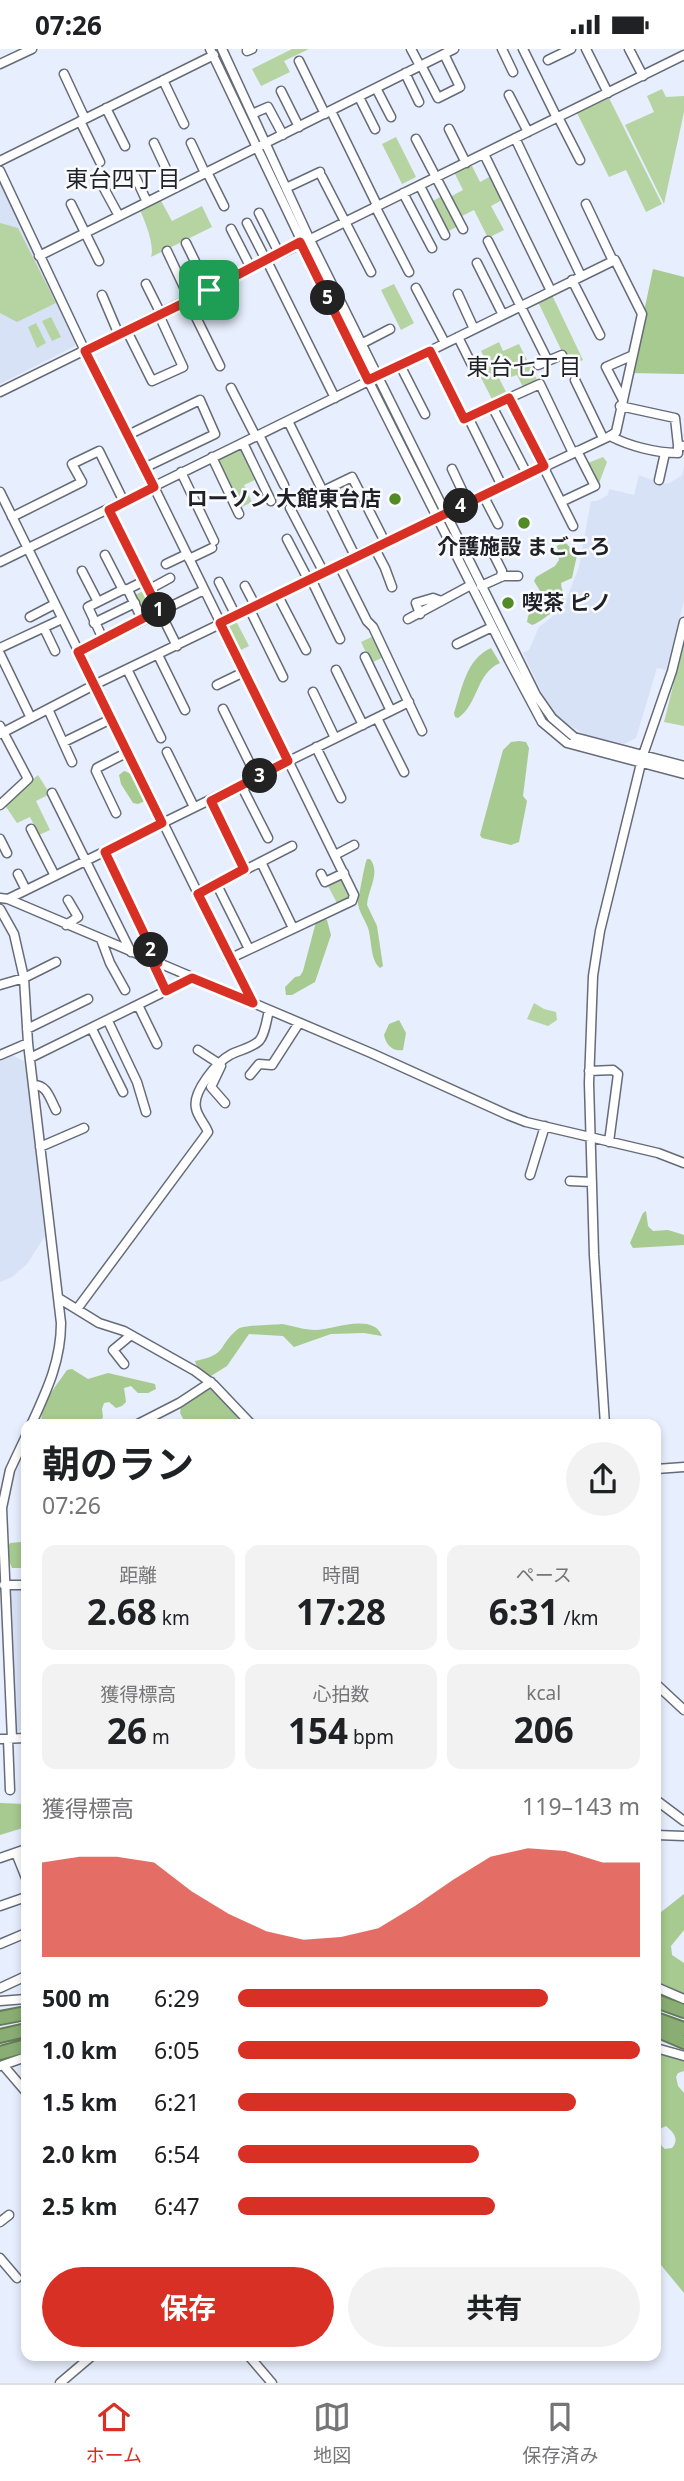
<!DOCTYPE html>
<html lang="ja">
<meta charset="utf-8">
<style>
body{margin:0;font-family:"Noto Sans","Noto Sans JP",sans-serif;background:#f2f2f2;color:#202124;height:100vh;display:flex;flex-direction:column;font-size:26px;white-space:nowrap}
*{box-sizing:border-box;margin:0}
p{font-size:23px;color:#757577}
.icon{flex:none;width:38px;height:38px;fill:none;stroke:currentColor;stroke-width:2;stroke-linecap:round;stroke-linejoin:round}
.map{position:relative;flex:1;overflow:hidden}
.panel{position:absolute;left:21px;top:1370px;width:640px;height:942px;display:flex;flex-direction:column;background:#fff;border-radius:14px;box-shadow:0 4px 10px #0003}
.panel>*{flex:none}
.pin{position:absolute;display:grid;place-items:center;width:60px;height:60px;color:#fff;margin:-30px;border-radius:14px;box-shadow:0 4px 10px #0006}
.km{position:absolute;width:35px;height:35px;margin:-18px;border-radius:50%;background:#222;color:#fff;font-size:19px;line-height:35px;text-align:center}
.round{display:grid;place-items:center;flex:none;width:74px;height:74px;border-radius:37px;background:#f2f2f2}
.headline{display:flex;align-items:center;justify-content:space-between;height:119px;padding:0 21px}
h1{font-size:38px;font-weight:700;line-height:52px}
.figures{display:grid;grid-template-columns:repeat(3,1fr);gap:10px;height:119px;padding:7px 21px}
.figures div{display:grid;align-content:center;border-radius:14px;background:#f2f2f2;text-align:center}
.figures b{font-size:35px;font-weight:700}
.figures small{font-size:19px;font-weight:400}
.figures p{font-size:19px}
.chart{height:196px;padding:14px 21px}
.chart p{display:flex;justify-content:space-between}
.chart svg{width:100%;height:126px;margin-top:7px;fill:#d93025;opacity:.7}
.button{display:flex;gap:14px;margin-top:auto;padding:14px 21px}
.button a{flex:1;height:80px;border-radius:42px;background:#d93025;color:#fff;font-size:28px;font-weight:700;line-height:80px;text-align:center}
.button a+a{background:#f2f2f2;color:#202124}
ul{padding:0 21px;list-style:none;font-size:23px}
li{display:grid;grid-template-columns:112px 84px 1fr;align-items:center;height:52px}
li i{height:18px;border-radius:9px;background:#d93025}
.status{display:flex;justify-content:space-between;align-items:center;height:49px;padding:0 35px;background:#fff;direction:ltr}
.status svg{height:19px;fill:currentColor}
.tab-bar{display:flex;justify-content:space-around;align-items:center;height:98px;border-top:2px solid #e0e0e0;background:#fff;font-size:19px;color:#757577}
.tab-bar a{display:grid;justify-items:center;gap:4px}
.tab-bar .active{color:#d93025}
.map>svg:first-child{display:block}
.built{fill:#d8e2f7}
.green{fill:#b5d4a2}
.forest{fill:#a6ca8f;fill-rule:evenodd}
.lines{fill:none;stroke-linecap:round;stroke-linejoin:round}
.minor-casing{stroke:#666b78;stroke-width:11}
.highway-casing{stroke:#647c58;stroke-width:16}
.minor{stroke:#fff;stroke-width:8}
.highway{stroke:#89ad73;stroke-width:12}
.route-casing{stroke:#fff;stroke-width:14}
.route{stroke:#d93025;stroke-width:9}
.poi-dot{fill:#528a24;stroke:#fafbfe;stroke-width:2.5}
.labels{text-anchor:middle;stroke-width:5;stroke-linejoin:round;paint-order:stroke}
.poi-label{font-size:21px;font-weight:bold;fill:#1f2127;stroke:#fafbfe;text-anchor:end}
.neighbourhood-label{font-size:23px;fill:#1f2127;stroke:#fafbfe}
</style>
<div class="status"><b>07:26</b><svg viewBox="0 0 49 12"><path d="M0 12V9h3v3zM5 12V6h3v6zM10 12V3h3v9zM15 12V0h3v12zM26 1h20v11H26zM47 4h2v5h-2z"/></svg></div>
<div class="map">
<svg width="684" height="2334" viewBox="0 0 684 2334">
<rect width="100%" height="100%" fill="#e7eefd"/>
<path class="built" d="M0,132L75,293V297L0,335Z
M684,417V552L666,621L657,619L636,689L624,695L586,686L562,672L548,656L523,604L529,601L539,578L563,559L579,518L591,452H597L608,446L609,440L634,446L639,426L662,435L670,434L682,426Z
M12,1006L25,1013L45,1187L27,1215L12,1228L0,1233V1011Z
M8,1540L26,1541V1682H16Z"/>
<path class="green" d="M292,0H309L284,12L290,23L261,37L252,20Z
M662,40L666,48L684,47V63L664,155L625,76L654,63L647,47Z
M609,49L662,155L646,163L626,121L609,128L577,64Z
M396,88L416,128L402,135L382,95Z
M471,115L480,133L493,126L504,150L491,157L504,181L488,189L474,161L460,168L450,148L463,141L454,123Z
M444,146L460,176L447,183L431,153Z
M160,150L172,172L202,157L212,178L151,208C155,197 145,172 140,161Z
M0,174L18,179L56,254L17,273L0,264Z
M394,235L414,274L401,281L381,241Z
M551,244L583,311L569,317L537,251Z
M51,268L61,288L52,292L42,272Z
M36,274L46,294L37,299L28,278Z
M499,293L503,302L519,295L538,333L524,340L517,326L511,328L506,320L497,325L508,347L494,354L475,317L486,311L481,302Z
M239,398L244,400L257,430L244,436L252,453L238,460L217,409Z
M603,408L607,413L598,437L588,414Z
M147,540L156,559L142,566L133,547Z
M235,570L249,597L237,603L225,578L226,575Z
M376,586L386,607L371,614L361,593Z
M684,593V677L664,673Z
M38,726L50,745L36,752L50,781L39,786L30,768L17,774L4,755Z
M343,827L352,845L349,850L338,856L327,835Z
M534,954L544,960L556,963L557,971L548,977L527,970Z"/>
<path class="forest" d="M653,220L684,228V325H682L631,324Z
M564,492L577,506L572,529L561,534C561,540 565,546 564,551C562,557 538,575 532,576L527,573L528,567L542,545L534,532L536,528L555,517L559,511L557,497Z
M491,599L500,614C476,624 478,656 458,669L455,668L454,664C462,640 466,610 491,599Z
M519,692L526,693L529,699L523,747L527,752L519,793L511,796L482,789L480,786L503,701L511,693Z
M124,722C137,726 146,739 145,752L138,755L133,754L121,735L119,726Z
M370,810C381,824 368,840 367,856L377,877L383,917L380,919C370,911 372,891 368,879C365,870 358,862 358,853C359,847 365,813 367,810Z
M324,869L327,871L331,886L315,933L292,946H286L285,938L295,928L300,927L303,922L316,873Z
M399,971L406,984L403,1001C393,1003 386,996 384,986L389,975Z
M646,1162L648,1177L653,1182L668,1181L684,1186V1196L633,1199L630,1194L643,1164Z
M282,1275C293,1277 305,1281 315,1281C333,1281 373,1263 382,1287L364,1284L331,1285L294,1298L283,1287L249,1285L227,1317L211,1327C203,1324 197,1321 195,1312C228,1306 217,1297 238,1280C243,1276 274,1276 282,1275Z
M72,1320L88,1330L108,1324L155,1335L156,1340L148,1344H138L131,1337L124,1339L126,1353L122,1357L116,1359L109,1353L104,1354L102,1360L103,1368L99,1375H42C38,1357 57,1336 67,1321Z
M213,1340L246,1375H186L180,1364L181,1358L207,1341Z
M20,1493L26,1495V1519H12C8,1510 5,1502 10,1494Z
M0,1754L26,1755V1778L0,1786Z
M684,1845V1881L671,1897L672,1906L684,1914V1945L656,1934V1867Z
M656,2001L684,2010V2022L678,2024L676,2028L678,2037L684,2044V2244L656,2210ZM666,2077C673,2083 680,2090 672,2099L665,2100C658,2094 657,2090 658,2081Z"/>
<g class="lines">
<g class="minor-casing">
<path id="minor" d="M210,0L368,331L509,611L542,673L567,694L684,725
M222,0L309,189L536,646L552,669L574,688L684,717
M411,0L420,17
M502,0L513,23
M523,0L557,69
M586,0L608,44
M629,0L643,27
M247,2L252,0
M548,11L571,0
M299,12L325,65
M0,15L32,0
M421,16L438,49L460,38L444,5
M405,24L419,53
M64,25L85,70
M163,31L184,75
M376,39L391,68
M281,42L299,78
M509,46L528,83
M359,48L375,80
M106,59L125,97
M331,62L377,156
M252,65L268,58L283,86
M558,68L580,111
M80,72L100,113
M449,80L466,114
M515,89L581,227
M416,90L463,180
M154,94L175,139
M191,94L205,124
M484,105L551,242
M0,112L214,6
M0,122L85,302L154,438L354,846L352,852L229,910
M207,123L224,157
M134,125L147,153
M322,128L371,223
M100,132L119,167
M420,137L445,186
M286,139L320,123
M403,144L432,199
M71,155L99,212
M586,155L613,212
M375,157L409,223
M259,164L279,204
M247,174L266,211
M231,180L251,219
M488,192L548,312
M186,194L209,241
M167,202L190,251
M39,207L454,0
M266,210L335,349
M477,214L503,266
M572,231L600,286
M146,235L161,265
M416,239L445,294
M458,245L474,280
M102,246L119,286
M188,252L220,317
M127,282L152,332L183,318L159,266
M458,288L474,320
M361,295L390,280
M430,302L464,370L509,349L573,477
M400,316L425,365
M538,316L562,306
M575,331L603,389
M231,339L256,388
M0,343L684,6
M509,349L540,335L573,404
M622,349L606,318L631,307
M492,357L527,425
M620,357L675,369L678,396
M468,368L502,437
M288,372L355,507
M128,386L200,351L215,385L144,419
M259,386L284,436
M610,387C629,397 656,404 678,404V396L684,397
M243,394L271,452
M212,408L239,465
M452,420L468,454
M181,423L214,492
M659,431L665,404
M323,442L352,428L385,493
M0,443L252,954
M483,446L498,475
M561,453L595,437L577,402
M290,459L324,524
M109,461L177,597
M12,468L82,433L72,415L99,402L124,453
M287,490L309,532
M374,498L385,519L392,538
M490,498L502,522L501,528
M105,506L123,541
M189,510L212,499
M0,513L615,211L642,265L616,383L610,387L355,507L278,547L94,636L0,685
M166,515L187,505
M339,516L367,572L373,578L422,682
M82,522L98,553
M311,530L340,590
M219,533L236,567
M245,537L256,558
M481,537L503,527H518
M126,541L144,532
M148,541L170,529
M278,547L306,601
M250,561L283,628
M420,565L416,554L433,549L441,552
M30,568L55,555
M408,570L471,536
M94,574L135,554
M44,579L55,602
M103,590L88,558L124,540L128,541L142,570
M457,595L492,578
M0,599L62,570
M78,603L204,541
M0,605L31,669
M158,606L185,661
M365,608L391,662
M127,620L161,689
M336,621L363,676
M217,636L244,623
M313,643L335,689
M48,660L72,713
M223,660L257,729
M377,669L404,723
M0,677L28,730L0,756
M64,693L111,670
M316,698L341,749
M167,703L194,758
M241,736L268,789
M52,744L131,903
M211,752L244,820
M116,764L96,722L97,719L128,703
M31,780L55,827
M0,790L7,804
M105,803L158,914
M335,806L354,796
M261,813L293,879
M18,825L26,841
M321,825L325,833L344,824
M216,834L249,900
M198,845L292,797
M0,849L8,850L371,1004L508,1066L526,1073L658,1104L684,1114
M8,850L409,653
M0,860L14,885L24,929L28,994L61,1274C61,1312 47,1341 31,1376
M66,876L78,868L68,851
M101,890L110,914L125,941
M152,912L166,942
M0,936L24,929L56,913
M138,956L157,995
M108,972L137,1033L146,1063
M27,980L88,950
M92,980L123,1043
M198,1001L218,1014
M0,1006L28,994
M30,1009L192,929
M221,1017L211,1038L225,1054
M589,1022L613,1021L618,1025L609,1093
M250,1026L259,1015L272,1016L299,974
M33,1036C47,1035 50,1050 56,1061
M40,1098L84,1079
M530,1126L545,1077
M570,1132L592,1133
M60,1250L99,1274L124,1282L195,1322L214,1336L252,1376
M77,1260L208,1083C205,1075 197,1067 196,1059C192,1043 217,1013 230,1006C239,1001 252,999 259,992C265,986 267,969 269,961
M124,1315L113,1301L131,1286
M136,1376L179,1354L211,1333
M605,1376L594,1206L589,1034L593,927L600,882L643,706L672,622L684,573
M656,1420L684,1418
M4,1536H26
M656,1635L684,1661
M0,1690L26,1689
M8,1690L10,1741
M12,1690L2,1459L10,1421L26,1387
M656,1751L684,1772
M656,1786L684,1787
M16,1804L26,1829
M0,1809L26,1800
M0,1857L26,1848
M0,1895L26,1884
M656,1938L684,1950
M0,1939L26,1927
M0,1952L26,1950
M656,1999L684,2007
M3,2016L26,2043
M0,2017L26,2008
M0,2173L9,2166
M0,2209L17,2229
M248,2306L272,2334
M60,2334L93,2306"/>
</g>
<g class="highway-casing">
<path id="highway" d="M656,1952L684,1962
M0,1969L26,1964
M656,1970L684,1980
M656,1981L684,1993
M0,1987L26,1981
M0,2004L26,1997"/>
</g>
<use href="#minor" class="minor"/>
<use href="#highway" class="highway"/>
</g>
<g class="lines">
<g class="route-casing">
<path id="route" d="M300,193L368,331L430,302L464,370L509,349L544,417L220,574L288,712L211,752L244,820L198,845L253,954L192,929L166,942L152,912L158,914L105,803L162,774L78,603L159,561L109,461L154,438L85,302L190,251Z"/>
</g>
<use href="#route" class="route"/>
</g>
<g class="poi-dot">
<circle cx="395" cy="450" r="7"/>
<circle cx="524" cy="474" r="7"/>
<circle cx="508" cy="554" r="7"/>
</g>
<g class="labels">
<g class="poi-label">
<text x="381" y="457">ローソン 大館東台店</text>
<text x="524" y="505" text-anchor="middle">介護施設 まごころ</text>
<text x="522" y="561" text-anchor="start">喫茶 ピノ</text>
</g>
<g class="neighbourhood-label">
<text x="123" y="138">東台四丁目</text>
<text x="524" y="326">東台七丁目</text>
</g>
</g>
</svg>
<div class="pin" style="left:209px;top:241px;background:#1e9e55"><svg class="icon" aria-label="arrive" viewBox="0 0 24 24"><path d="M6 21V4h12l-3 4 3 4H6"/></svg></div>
<b class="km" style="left:159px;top:561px">1</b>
<b class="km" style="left:151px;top:901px">2</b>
<b class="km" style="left:260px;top:727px">3</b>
<b class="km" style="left:461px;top:457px">4</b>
<b class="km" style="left:328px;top:249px">5</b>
<section class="panel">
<div class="headline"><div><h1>朝のラン</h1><p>07:26</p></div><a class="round"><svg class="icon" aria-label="share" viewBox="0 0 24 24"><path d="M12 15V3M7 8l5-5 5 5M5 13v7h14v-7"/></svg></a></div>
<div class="figures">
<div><p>距離</p><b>2.68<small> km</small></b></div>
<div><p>時間</p><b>17:28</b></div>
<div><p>ペース</p><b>6:31<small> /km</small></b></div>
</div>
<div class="figures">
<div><p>獲得標高</p><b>26<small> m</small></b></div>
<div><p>心拍数</p><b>154<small> bpm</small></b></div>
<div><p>kcal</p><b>206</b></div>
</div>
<div class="chart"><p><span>獲得標高</span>119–143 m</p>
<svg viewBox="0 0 160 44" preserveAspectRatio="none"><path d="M0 44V11L10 9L20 9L30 11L40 21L50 29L60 35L70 38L80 37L90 34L100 26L110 17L120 9L130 6L140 7L150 11L160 11V44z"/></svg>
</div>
<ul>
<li><b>500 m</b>6:29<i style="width:77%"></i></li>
<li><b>1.0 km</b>6:05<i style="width:100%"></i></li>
<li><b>1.5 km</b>6:21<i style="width:84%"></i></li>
<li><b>2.0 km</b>6:54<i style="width:60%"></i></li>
<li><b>2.5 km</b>6:47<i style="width:64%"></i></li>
</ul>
<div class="button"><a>保存</a><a>共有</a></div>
</section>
</div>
<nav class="tab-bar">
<a class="active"><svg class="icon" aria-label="home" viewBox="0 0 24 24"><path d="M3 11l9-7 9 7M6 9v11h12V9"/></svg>ホーム</a>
<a><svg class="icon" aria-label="map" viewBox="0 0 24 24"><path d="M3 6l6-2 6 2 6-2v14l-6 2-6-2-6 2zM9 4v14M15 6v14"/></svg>地図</a>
<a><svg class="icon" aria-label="saved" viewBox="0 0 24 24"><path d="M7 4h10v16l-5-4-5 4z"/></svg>保存済み</a>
</nav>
